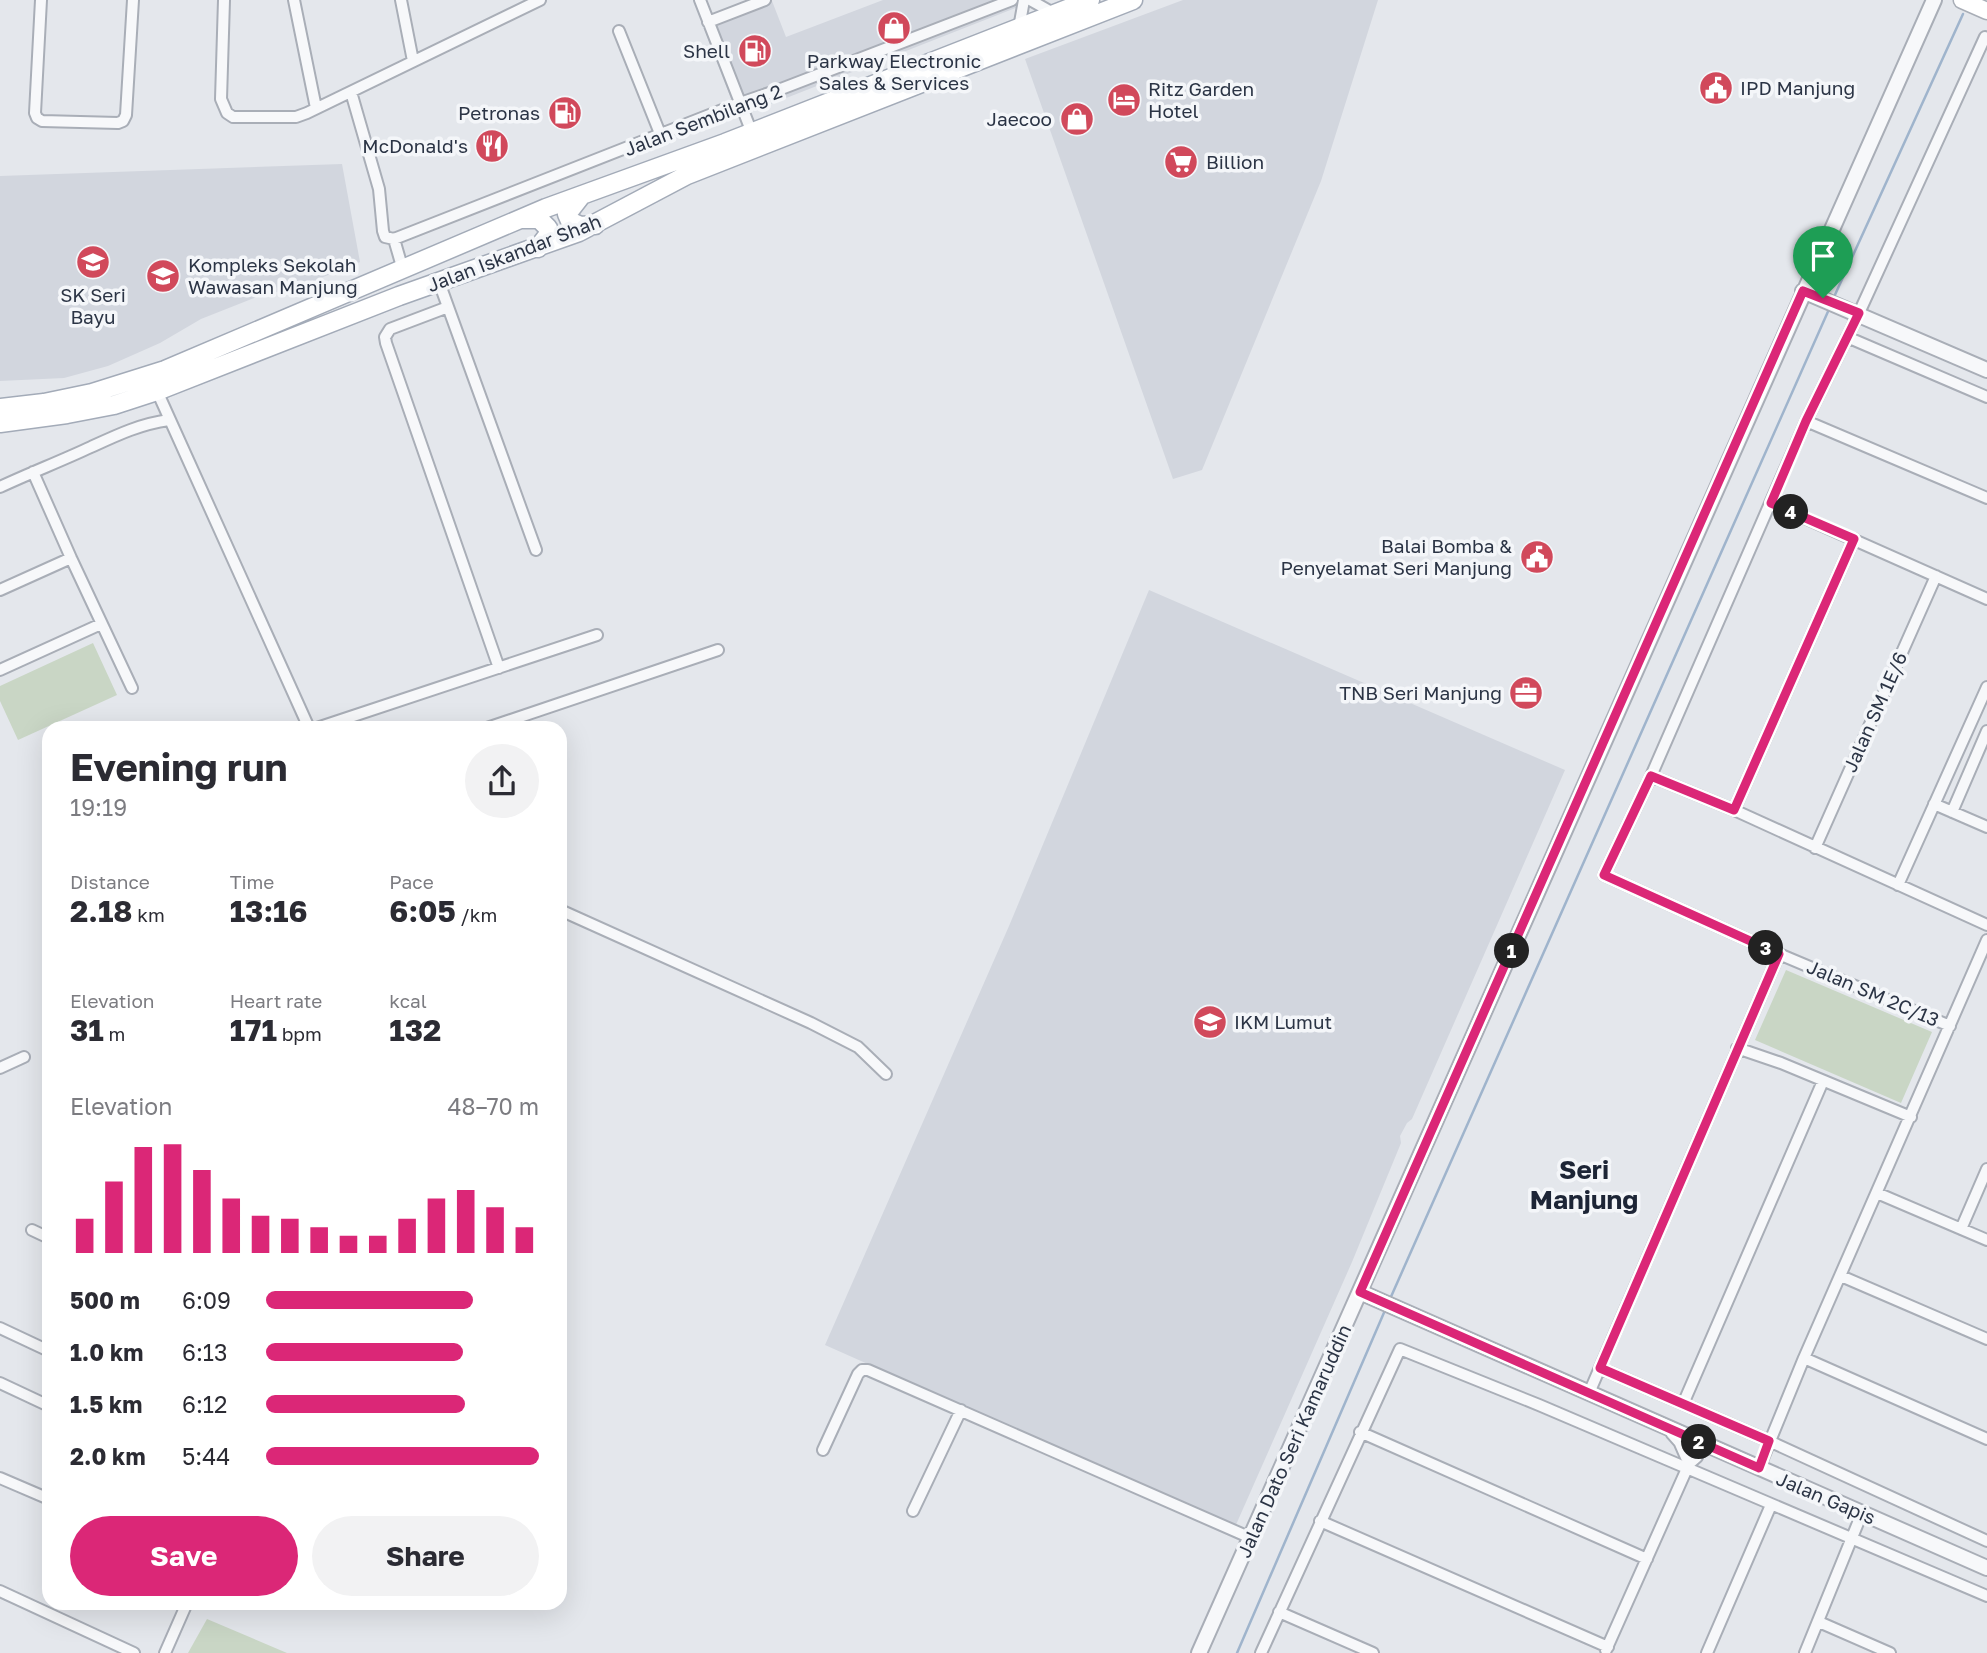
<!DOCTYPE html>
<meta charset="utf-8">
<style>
body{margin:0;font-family:"Golos Text",sans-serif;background:#f2f2f3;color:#2b2b33;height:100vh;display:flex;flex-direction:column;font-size:26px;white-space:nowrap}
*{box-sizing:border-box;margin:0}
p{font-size:23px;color:#7c7c81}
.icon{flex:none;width:38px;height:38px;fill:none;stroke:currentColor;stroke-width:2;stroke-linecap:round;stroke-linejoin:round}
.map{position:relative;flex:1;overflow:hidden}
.panel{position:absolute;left:42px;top:721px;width:525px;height:889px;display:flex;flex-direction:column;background:#fff;border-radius:21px;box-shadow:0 7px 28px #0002}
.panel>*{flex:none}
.pin{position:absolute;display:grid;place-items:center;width:60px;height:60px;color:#fff;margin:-72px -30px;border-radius:50% 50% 50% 0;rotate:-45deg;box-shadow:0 0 7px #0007}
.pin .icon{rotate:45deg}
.km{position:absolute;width:35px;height:35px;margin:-18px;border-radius:50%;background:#222;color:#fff;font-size:19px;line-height:35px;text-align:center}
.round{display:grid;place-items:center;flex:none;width:74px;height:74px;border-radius:37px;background:#f2f2f3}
.headline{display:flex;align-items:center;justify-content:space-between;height:119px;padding:0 28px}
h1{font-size:38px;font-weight:700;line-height:52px}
.figures{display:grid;grid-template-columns:repeat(3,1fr);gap:10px;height:119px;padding:7px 28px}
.figures div{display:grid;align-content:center}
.figures b{font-size:30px;font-weight:700}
.figures small{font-size:19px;font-weight:400}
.figures p{font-size:19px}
.chart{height:196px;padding:14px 28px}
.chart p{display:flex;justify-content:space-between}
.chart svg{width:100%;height:126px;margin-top:7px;stroke:#db2777;stroke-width:6}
.button{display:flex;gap:14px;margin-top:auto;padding:14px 28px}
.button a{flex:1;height:80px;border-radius:42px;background:#db2777;color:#fff;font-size:28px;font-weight:700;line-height:80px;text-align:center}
.button a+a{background:#f2f2f3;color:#2b2b33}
ul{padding:0 28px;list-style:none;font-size:23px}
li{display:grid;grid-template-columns:112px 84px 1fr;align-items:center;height:52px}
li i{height:18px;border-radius:9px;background:#db2777}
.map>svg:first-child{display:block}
.built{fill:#d2d6de}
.green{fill:#c9d6c5}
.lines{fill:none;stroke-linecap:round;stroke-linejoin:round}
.stream{stroke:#9fb4cc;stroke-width:2.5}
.minor-casing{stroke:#a9aeb7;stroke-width:14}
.tertiary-casing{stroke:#a9aeb7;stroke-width:18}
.secondary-casing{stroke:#a9aeb7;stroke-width:19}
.primary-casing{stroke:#a3abb8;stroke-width:21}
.minor{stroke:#f7f8fa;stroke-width:10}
.tertiary{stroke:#f7f8fa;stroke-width:14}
.secondary{stroke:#fff;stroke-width:16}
.primary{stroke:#fff;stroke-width:18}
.route-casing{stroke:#fff;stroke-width:14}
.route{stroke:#db2777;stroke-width:9}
.labels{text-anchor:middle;stroke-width:7;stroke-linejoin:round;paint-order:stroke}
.poi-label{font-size:19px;fill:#2b3445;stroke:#f4f6f9;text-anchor:end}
.street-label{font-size:19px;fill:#2b3445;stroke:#f4f6f9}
.district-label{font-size:26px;font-weight:bold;fill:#1d2536;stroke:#f4f6f9}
</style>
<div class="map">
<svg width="1987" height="1653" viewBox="0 0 1987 1653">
<rect width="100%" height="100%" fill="#e4e7ec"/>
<path class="built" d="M883,0H1036L738,117L703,26L772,1L786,37Z
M1183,0H1378L1321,181L1202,470L1173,479L1025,59Z
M342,164L360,262L294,289L264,294L201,319L160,343L108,366L64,378L0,381V176Z
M1149,590L1565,770L1412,1119L1407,1123L1400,1136L1401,1143L1352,1262L1235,1527L825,1345L1009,926Z"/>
<path class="green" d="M93,643L117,695L18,740L0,701V686Z
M1786,970L1932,1032L1901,1103L1755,1040Z
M207,1619L287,1653H188Z"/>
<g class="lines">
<path class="stream" d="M1834,297L1963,14
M1390,1299L1830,307
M1237,1653L1386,1308"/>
<g class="minor-casing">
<path id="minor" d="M41,0L35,113L37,118L42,121L118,123L123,121L126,115L133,0
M224,0L221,99L227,113L233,117H296L307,113L540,0
M294,0L316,108
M401,0L413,61
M700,0L752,133
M1030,0L1055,14
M708,22L765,0
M1019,28L1024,0
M619,31L661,136
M351,92L379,189L383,231L385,237L394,239L740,103L781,89L1012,0
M394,239L403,270
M439,282L536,550
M448,307L390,329L385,337L386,343L499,668
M1847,337L1987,397
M157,391L309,728
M1806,421L1987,498
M33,472L71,558L132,688
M0,487C30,473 61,461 91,447C117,435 140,424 169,420
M1771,503L1987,599
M0,590L71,558
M0,670L101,624
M317,728L597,635
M487,728L718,650
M1651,776L1734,810L1987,925
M1934,804L1987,827
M1734,810L1854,539
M1952,812L1987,731
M1815,848L1936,576
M1898,885L1987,687
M560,910L811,1023L858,1047L886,1074
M1950,1026L1779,954L1604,875L1651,776L1806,421L1859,313L1985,37
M1737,1048L1781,1063L1911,1117
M0,1068L24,1057
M1877,1193L1987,1240
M1961,1229L1987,1169
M32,1230L49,1238
M1841,1276L1987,1339
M0,1328L49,1351
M1804,1358L1987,1439
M1600,1368L1769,1441L1987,1541
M0,1383L49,1406
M1589,1393L1779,954
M1683,1404L1823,1081
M1360,1432L1647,1559
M823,1450L858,1374L862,1370H868L1251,1538
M1689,1464L1697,1457L1702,1444
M1759,1468L1804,1358L1987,940
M0,1478L49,1499
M913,1511L961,1410
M1320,1521L1608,1647
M0,1591L134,1653
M1279,1612L1373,1653
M1819,1622L1890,1653
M1606,1650L1689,1464
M165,1653L187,1603
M1261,1653L1400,1349L1539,1405L1987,1596
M1707,1653L1771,1505
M1805,1653L1862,1513"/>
</g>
<g class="tertiary-casing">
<path id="tertiary" d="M1803,291L1987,370
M1360,1292L1987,1568
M1673,1432L1681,1441L1688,1457
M1199,1653L1934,0"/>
</g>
<g class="secondary-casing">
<path id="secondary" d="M1962,0L1987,11"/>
</g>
<g class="primary-casing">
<path id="primary" d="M581,196L567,214L570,221L580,226L595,225
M523,219H539L548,228V235L538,248
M0,408L44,403L92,393L165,370L546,208L725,143L1090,0
M0,423L67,414L114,405L157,391L399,296L579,232L687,175L1133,0"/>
</g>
<use href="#minor" class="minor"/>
<use href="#tertiary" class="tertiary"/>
<use href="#secondary" class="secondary"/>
<use href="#primary" class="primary"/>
</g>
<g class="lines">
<g class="route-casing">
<path id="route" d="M1803,291L1859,313L1806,421L1771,503L1854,539L1734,810L1651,776L1604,875L1779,954L1600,1368L1769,1441L1759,1468L1360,1292Z"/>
</g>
<use href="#route" class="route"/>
</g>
<defs>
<g id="shop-disc" transform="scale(1.75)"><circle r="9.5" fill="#d1495b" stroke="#f4f6f9"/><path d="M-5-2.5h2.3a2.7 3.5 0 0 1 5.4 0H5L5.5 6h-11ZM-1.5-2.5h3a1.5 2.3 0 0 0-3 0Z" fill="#fff"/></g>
<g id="fuel-disc" transform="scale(1.75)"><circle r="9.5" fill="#d1495b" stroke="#f4f6f9"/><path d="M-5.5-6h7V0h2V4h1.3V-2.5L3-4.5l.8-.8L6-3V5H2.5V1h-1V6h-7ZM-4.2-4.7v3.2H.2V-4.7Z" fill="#fff"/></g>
<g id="civic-disc" transform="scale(1.75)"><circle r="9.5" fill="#d1495b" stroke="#f4f6f9"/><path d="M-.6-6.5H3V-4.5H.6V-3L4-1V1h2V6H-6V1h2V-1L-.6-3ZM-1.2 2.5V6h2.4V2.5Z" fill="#fff"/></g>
<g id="hotel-disc" transform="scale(1.75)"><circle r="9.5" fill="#d1495b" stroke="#f4f6f9"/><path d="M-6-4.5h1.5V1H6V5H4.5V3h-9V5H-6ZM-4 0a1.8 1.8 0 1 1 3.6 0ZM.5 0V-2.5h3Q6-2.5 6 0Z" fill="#fff"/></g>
<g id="restaurant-disc" transform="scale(1.75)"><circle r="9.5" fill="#d1495b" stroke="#f4f6f9"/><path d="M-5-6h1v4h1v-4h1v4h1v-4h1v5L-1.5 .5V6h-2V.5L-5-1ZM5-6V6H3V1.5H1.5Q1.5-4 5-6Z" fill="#fff"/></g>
<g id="supermarket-disc" transform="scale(1.75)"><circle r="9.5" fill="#d1495b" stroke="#f4f6f9"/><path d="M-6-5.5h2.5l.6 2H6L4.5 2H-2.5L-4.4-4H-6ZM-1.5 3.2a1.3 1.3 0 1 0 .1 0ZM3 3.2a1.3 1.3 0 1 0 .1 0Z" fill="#fff"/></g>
<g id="school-disc" transform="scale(1.75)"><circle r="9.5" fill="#d1495b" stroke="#f4f6f9"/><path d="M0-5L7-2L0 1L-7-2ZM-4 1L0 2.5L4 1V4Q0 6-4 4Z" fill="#fff"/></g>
<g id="office-disc" transform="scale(1.75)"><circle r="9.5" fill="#d1495b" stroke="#f4f6f9"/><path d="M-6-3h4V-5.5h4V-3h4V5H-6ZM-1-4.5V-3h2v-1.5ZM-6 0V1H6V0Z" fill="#fff"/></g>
<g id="university-disc" transform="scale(1.75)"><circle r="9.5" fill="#d1495b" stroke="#f4f6f9"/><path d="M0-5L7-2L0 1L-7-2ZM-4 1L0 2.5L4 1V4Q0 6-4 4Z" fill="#fff"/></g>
</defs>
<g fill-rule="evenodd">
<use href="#shop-disc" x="894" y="28"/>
<use href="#fuel-disc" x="755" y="51"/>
<use href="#civic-disc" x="1716" y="88"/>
<use href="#hotel-disc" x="1124" y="100"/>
<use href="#fuel-disc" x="565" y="113"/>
<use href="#shop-disc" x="1077" y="119"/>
<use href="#restaurant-disc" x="492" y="146"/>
<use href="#supermarket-disc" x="1181" y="162"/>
<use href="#school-disc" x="93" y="262"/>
<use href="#school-disc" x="163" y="276"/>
<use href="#civic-disc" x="1537" y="557"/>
<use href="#office-disc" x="1526" y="693"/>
<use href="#university-disc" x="1210" y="1022"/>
</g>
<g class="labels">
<g class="poi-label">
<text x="730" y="58">Shell</text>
<text x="894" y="68" text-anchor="middle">Parkway Electronic<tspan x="894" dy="22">Sales &amp; Services</tspan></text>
<text x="1740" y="95" text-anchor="start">IPD Manjung</text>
<text x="1148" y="96" text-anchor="start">Ritz Garden<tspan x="1148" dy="22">Hotel</tspan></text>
<text x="540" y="120">Petronas</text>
<text x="1052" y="126">Jaecoo</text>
<text x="468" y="153">McDonald's</text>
<text x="1206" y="169" text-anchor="start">Billion</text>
<text x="188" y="272" text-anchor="start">Kompleks Sekolah<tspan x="188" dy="22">Wawasan Manjung</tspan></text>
<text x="93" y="302" text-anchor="middle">SK Seri<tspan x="93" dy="22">Bayu</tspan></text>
<text x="1512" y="553">Balai Bomba &amp;<tspan x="1512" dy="22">Penyelamat Seri Manjung</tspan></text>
<text x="1502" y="700">TNB Seri Manjung</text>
<text x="1234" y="1029" text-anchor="start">IKM Lumut</text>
</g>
<g class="street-label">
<text transform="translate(703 120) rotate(-21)" y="7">Jalan Sembilang 2</text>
<text transform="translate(514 253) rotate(-21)" y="7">Jalan Iskandar Shah</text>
<text transform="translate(1875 712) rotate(-66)" y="7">Jalan SM 1E/6</text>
<text transform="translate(1873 993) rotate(23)" y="7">Jalan SM 2C/13</text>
<text transform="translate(1294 1441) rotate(-66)" y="7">Jalan Dato Seri Kamaruddin</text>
<text transform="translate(1826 1498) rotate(23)" y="7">Jalan Gapis</text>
</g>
<g class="district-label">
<text x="1584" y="1179">Seri<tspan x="1584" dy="30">Manjung</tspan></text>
</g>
</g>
</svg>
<div class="pin" style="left:1823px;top:298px;background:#1e9e55"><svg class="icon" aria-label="arrive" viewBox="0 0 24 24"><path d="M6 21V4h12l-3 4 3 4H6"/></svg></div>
<b class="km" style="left:1512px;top:951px">1</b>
<b class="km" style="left:1699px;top:1442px">2</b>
<b class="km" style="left:1766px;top:948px">3</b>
<b class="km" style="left:1791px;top:512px">4</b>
<section class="panel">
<div class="headline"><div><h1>Evening run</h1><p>19:19</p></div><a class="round"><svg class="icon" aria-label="share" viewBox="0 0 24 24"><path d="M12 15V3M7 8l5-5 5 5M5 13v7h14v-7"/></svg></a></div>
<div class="figures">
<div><p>Distance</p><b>2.18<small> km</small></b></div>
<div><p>Time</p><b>13:16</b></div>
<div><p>Pace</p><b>6:05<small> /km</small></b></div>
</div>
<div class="figures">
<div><p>Elevation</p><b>31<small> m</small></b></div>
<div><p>Heart rate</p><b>171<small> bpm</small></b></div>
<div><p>kcal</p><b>132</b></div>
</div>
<div class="chart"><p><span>Elevation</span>48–70 m</p>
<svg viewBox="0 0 160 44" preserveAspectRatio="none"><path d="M5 44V32M15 44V19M25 44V7M35 44V6M45 44V15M55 44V25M65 44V31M75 44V32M85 44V35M95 44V38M105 44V38M115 44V32M125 44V25M135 44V22M145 44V28M155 44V35"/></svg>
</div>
<ul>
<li><b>500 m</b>6:09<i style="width:76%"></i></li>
<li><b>1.0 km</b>6:13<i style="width:72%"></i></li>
<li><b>1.5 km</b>6:12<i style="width:73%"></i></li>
<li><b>2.0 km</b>5:44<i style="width:100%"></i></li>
</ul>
<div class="button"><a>Save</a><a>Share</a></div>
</section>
</div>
